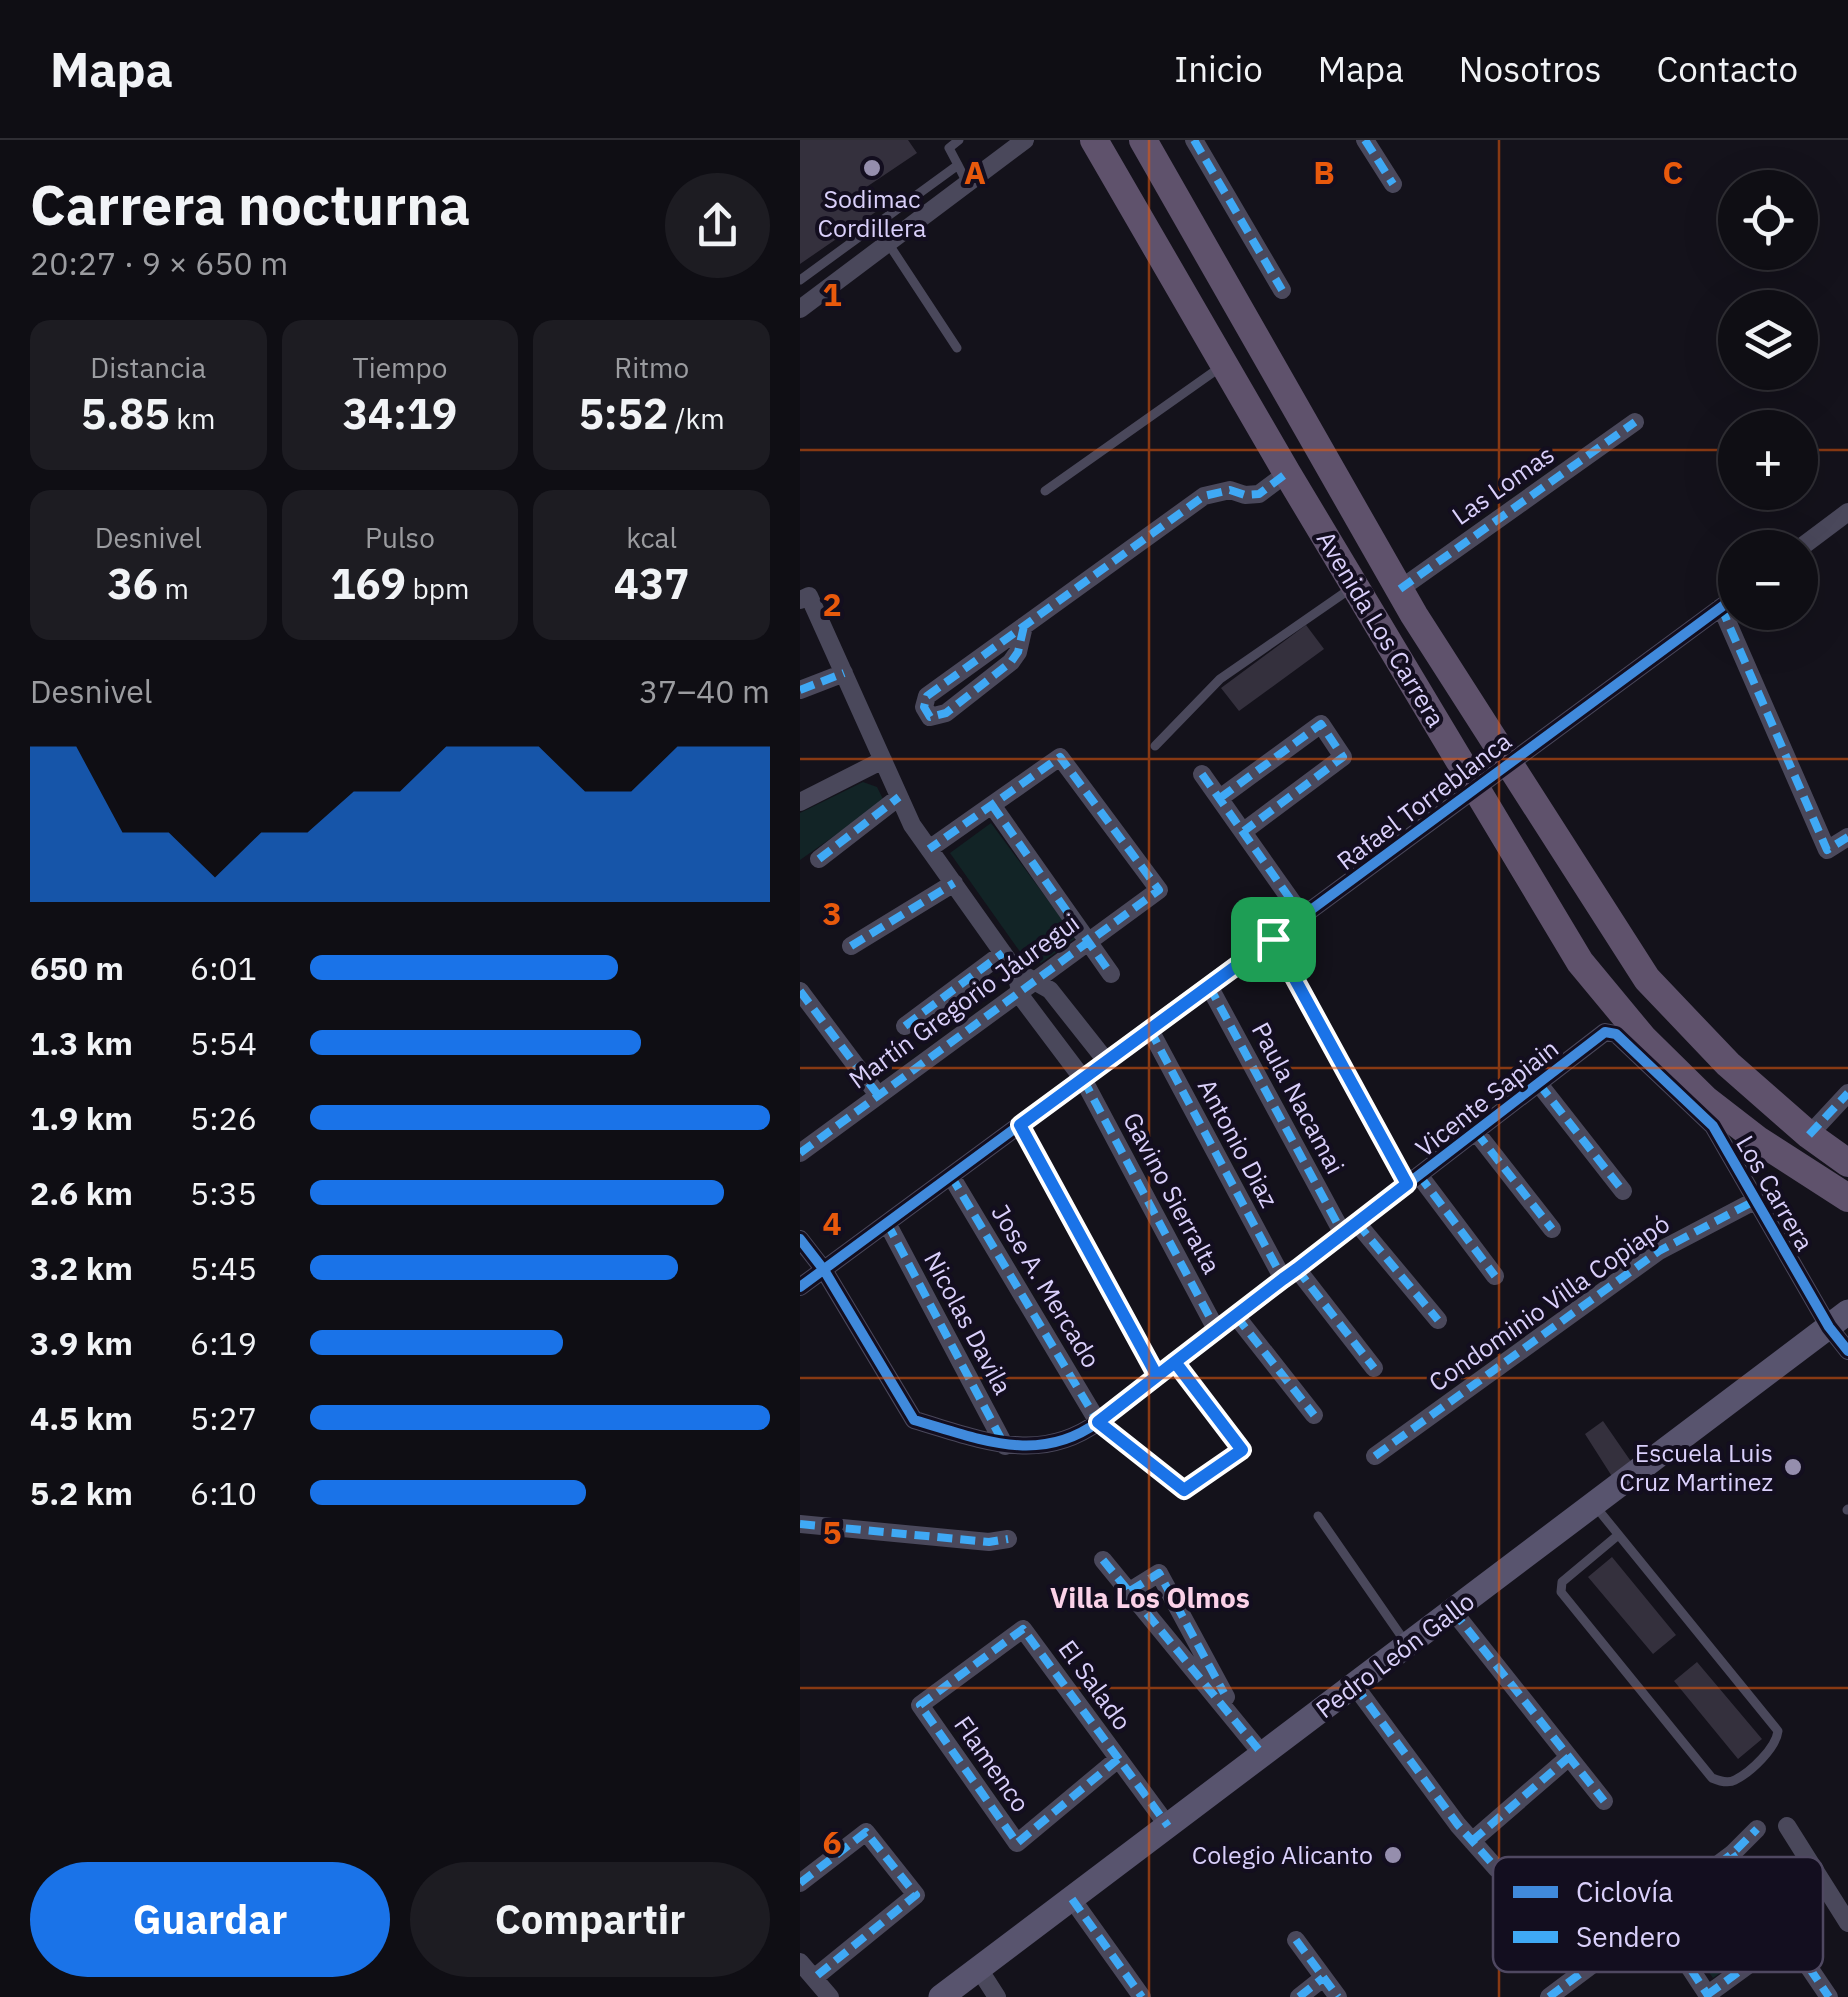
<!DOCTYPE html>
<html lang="es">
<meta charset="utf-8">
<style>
body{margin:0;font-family:"IBM Plex Sans",sans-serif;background:#1d1c22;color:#f1f3f6;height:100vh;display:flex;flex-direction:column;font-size:38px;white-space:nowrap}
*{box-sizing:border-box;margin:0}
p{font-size:32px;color:#9b9ca0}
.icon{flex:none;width:55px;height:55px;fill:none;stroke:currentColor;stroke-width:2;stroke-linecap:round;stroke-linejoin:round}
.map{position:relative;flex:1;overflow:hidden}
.drawer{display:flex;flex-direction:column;background:#0f0e14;width:800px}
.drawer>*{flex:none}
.tools{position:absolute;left:918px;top:30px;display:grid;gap:20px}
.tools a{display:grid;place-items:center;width:100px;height:100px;border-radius:50%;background:#0f0e14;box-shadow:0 10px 40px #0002,0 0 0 2px #2f2e34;font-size:50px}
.pin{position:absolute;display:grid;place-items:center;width:85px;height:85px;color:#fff;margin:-42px;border-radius:20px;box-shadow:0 5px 15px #0006}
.round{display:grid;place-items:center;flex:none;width:105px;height:105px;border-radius:52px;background:#1d1c22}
.overview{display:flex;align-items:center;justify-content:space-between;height:170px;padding:0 30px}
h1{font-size:55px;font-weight:700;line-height:75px}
.figures{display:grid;grid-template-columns:repeat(3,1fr);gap:15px;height:170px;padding:10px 30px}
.figures div{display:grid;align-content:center;border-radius:20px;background:#1d1c22;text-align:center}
.figures b{font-size:42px;font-weight:700}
.figures small{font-size:28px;font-weight:400}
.figures p{font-size:28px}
.chart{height:280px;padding:20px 30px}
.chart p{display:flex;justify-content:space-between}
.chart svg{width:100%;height:180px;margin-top:10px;fill:#1a73e8;opacity:.7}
.action{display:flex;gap:20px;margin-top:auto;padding:20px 30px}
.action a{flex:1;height:115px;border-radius:60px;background:#1a73e8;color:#fff;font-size:40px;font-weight:700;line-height:115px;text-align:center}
.action a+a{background:#1d1c22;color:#f1f3f6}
ul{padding:0 30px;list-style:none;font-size:32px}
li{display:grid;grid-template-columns:160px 120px 1fr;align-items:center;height:75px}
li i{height:25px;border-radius:12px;background:#1a73e8}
header{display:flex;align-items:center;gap:60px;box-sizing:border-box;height:140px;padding:0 50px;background:#0f0e14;border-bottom:2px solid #2f2e34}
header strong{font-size:48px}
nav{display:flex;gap:55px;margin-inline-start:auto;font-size:35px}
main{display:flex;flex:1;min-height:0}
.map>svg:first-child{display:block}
.green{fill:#122426}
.building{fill:#34303d}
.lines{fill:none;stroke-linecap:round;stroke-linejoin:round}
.lane{stroke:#4a485b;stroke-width:9}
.street{stroke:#4a485b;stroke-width:18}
.secondary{stroke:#58546e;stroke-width:25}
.primary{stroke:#5f526c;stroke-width:28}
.quiet{stroke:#3fa9f5;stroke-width:8;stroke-dasharray:15 8;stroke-linecap:butt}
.cycleway-casing{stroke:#130e1f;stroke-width:16}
.cycleway{stroke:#408adc;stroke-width:10}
.route-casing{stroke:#fff;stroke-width:20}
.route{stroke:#1a73e8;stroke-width:12}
.grid{fill:none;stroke:#e8590c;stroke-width:2.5;stroke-opacity:0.55}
.poi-dot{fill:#958ead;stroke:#130e1f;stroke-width:4}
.labels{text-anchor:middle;stroke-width:8;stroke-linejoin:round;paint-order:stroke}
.poi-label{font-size:25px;fill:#dad0fb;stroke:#130e1f;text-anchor:end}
.street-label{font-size:25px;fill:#dad0fb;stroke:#130e1f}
.neighbourhood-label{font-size:28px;font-weight:bold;fill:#fbd2e8;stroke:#130e1f}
.key{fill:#130e1f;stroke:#4f4861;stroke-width:2.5}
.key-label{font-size:28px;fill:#dad0fb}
.grid-label{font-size:32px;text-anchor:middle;font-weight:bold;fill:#e8590c;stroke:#130e1f;stroke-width:8;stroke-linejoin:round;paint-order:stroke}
</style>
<header>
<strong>Mapa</strong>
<nav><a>Inicio</a><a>Mapa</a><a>Nosotros</a><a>Contacto</a></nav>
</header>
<main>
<section class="drawer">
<div class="overview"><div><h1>Carrera nocturna</h1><p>20:27 · 9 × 650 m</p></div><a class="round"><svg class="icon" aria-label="share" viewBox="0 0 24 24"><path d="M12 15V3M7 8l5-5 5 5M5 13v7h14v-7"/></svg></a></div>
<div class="figures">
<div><p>Distancia</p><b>5.85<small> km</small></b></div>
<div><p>Tiempo</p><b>34:19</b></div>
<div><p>Ritmo</p><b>5:52<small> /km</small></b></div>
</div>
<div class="figures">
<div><p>Desnivel</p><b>36<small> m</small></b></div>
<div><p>Pulso</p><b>169<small> bpm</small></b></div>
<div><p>kcal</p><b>437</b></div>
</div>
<div class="chart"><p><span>Desnivel</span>37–40 m</p>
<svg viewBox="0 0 160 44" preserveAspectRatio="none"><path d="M0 44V6L10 6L20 27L30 27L40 38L50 27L60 27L70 17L80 17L90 6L100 6L110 6L120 17L130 17L140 6L150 6L160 6V44z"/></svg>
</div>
<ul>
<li><b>650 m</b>6:01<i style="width:67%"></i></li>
<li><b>1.3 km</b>5:54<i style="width:72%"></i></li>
<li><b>1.9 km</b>5:26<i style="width:100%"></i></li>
<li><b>2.6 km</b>5:35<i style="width:90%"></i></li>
<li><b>3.2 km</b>5:45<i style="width:80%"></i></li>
<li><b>3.9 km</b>6:19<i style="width:55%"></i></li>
<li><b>4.5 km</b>5:27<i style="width:100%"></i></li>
<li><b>5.2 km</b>6:10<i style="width:60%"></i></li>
</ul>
<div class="action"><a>Guardar</a><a>Compartir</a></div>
</section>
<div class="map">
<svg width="1048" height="1857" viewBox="0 0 1048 1857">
<rect width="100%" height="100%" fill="#14121b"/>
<path class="green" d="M63,642L77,647L84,661L0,720V673Z
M191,683L276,798L241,823L223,816L150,713Z
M929,1734L970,1796L913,1838L868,1775Z"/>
<path class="building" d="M0,0H108L117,13L65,48L80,69L0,124Z
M506,485L524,509L439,571L421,548Z
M803,1281L832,1323L813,1338L785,1294Z
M812,1417L876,1495L853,1514L788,1437Z
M897,1522L962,1599L938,1619L874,1541Z"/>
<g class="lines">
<path class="lane" d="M158,25L149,8L159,0
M88,103L157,208
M0,140L158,25L167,43
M245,351L422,226
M355,606L420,539L550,449
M796,1367L978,1591C976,1608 951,1632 935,1640C928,1644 919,1641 912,1638L761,1452L762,1442L817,1396
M1047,1370L1048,1369
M518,1376L606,1503"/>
<path class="street" d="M394,0L482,150
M565,0L593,44
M0,169L225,0
M1000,408L1048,372
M600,449L835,282
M0,460L9,456L112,685L215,830
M921,467L1027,710L1048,697
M224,486L218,512L211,522L146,573L130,577L124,567L127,556L404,356L430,350L445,355L459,354L487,333
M0,550L44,533
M402,634L503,777
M420,658L521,584L543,617L444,691
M0,662L83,620
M192,665L311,834
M19,719L99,657
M473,799L607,1045
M51,806L154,743
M409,846L543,1094
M0,851L78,955
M105,886L203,813
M350,890L483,1139
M307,922L250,850L215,830L222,858L283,939L417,1191
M739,944L823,1051
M220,985L357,1236
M676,992L752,1089
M1009,995L1048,953
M0,1013L359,750L260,617L129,709
M619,1035L695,1136
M151,1036L298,1282L384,1350L442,1310L375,1222
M87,1083L205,1306
M557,1083L638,1180
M0,1099L24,1130L114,1280C177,1298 238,1326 298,1282L805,892L816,894L913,986L1029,1187L1048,1211
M497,1129L574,1228
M0,1147L935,457
M436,1176L514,1275
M575,1316L859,1111L958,1059
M0,1384L189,1402L208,1399
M303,1420L463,1615
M330,1451L359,1433L426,1557
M653,1471L804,1661
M555,1546L658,1685L697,1729
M318,1619L217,1703L120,1565L223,1489L368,1686
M987,1686L1048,1783
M672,1701L769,1617
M932,1714L1029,1857
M0,1743L66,1692L116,1755L14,1838
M272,1759L342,1857
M853,1772L909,1857
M826,1793L932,1714L957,1689
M496,1800L538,1857
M0,1822L30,1857
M179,1829L197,1857
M907,1855L988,1796
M499,1857L523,1838
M749,1857L805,1815"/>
<path class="secondary" d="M141,1857L1048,1172"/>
<path class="primary" d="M294,0L487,333L780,822L843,898L905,959L958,1000L1048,1058
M343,0L614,475L847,839L928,924L1009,995L1048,1023"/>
<path class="quiet" d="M394,0L482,150
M565,0L593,44
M600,449L835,282
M921,467L1027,710L1048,697
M224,486L218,512L211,522L146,573L130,577L124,567L127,556L404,356L430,350L445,355L459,354L487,333
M0,550L44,533
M402,634L503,777
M420,658L521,584L543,617L444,691
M192,665L311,834
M19,719L99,657
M51,806L154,743
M409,846L543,1094
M0,851L78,955
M105,886L203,813
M350,890L483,1139
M283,939L417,1191
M739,944L823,1051
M220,985L357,1236
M676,992L752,1089
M1009,995L1048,953
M0,1013L359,750L260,617L129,709
M619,1035L695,1136
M151,1036L298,1282L384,1350L442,1310L375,1222
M87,1083L205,1306
M557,1083L638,1180
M497,1129L574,1228
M436,1176L514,1275
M575,1316L859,1111L958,1059
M0,1384L189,1402L208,1399
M303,1420L463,1615
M330,1451L359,1433L424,1553
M653,1471L804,1661
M555,1546L658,1685L697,1729
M318,1619L217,1703L120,1565L223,1489L368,1686
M672,1701L769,1617
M932,1714L1029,1857
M0,1743L66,1692L116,1755L14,1838
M272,1759L342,1857
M853,1772L909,1857
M826,1793L932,1714L957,1689
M496,1800L538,1857
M907,1855L988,1796
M499,1857L523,1838
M749,1857L805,1815"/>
<g class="cycleway-casing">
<path id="cycleway" d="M0,1099L24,1130L114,1280C177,1298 238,1326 298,1282L805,892L816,894L913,986L1029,1187L1048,1211
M0,1147L935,457"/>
</g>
<use href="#cycleway" class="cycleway"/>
</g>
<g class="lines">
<g class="route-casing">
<path id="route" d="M473,799L607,1044L497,1129L483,1139L375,1222L298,1282L384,1350L442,1310L375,1222L357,1236L220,985L473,799"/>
</g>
<use href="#route" class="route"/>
</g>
<path class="grid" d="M349,0V1857M699,0V1857M0,310H935M1000,310H1048M0,619H1048M0,928H1048M0,1238H1048M0,1548H1048"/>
<g class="poi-dot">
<circle cx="72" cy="28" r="10"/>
<circle cx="993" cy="1327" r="10"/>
<circle cx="593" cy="1715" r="10"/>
</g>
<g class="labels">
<g class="poi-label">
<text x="72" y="68" text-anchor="middle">Sodimac<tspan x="72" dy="29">Cordillera</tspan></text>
<text x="973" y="1322">Escuela Luis<tspan x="973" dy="29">Cruz Martinez</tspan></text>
<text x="573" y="1724">Colegio Alicanto</text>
</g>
<g class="street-label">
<text transform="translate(703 345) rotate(-35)" y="9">Las Lomas</text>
<text transform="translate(581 489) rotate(59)" y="9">Avenida Los Carrera</text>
<text transform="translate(624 661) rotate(-37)" y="9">Rafael Torreblanca</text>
<text transform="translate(164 861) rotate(-36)" y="9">Martín Gregorio Jáuregui</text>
<text transform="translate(498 958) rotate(62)" y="9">Paula Nacamai</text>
<text transform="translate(687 958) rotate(-38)" y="9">Vicente Sapiain</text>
<text transform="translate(438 1003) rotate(62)" y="9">Antonio Diaz</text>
<text transform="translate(372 1053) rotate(62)" y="9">Gavino Sierralta</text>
<text transform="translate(975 1053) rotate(60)" y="9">Los Carrera</text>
<text transform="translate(246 1146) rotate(59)" y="9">Jose A. Mercado</text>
<text transform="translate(749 1163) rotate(-35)" y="9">Condominio Villa Copiapó</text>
<text transform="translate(168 1183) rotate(62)" y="9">Nicolas Davila</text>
<text transform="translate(595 1515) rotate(-37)" y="9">Pedro León Gallo</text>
<text transform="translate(295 1545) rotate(54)" y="9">El Salado</text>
<text transform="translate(192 1624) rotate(55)" y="9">Flamenco</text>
</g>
<g class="neighbourhood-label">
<text x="350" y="1468">Villa Los Olmos</text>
</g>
</g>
<rect x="693" y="1717" width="330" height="115" rx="15" class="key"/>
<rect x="713" y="1746" width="45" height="12" fill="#408adc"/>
<rect x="713" y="1791" width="45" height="12" fill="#3fa9f5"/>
<g class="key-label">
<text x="776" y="1762">Ciclovía</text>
<text x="776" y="1807">Sendero</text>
</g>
<g class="grid-label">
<text x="175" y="44">A</text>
<text x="524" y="44">B</text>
<text x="873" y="44">C</text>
<text x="32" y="166">1</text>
<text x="32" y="476">2</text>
<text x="32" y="785">3</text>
<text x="32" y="1095">4</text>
<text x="32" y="1404">5</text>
<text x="32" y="1714">6</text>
</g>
</svg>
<div class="tools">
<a><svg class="icon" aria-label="locate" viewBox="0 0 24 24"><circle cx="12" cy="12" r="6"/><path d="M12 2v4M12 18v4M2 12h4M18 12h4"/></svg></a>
<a><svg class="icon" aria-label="layers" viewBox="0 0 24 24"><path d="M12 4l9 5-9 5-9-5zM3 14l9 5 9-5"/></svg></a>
<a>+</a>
<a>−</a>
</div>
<div class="pin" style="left:473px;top:799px;background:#1e9e55"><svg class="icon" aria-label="arrive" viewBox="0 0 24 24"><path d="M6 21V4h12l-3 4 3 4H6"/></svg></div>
</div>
</main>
